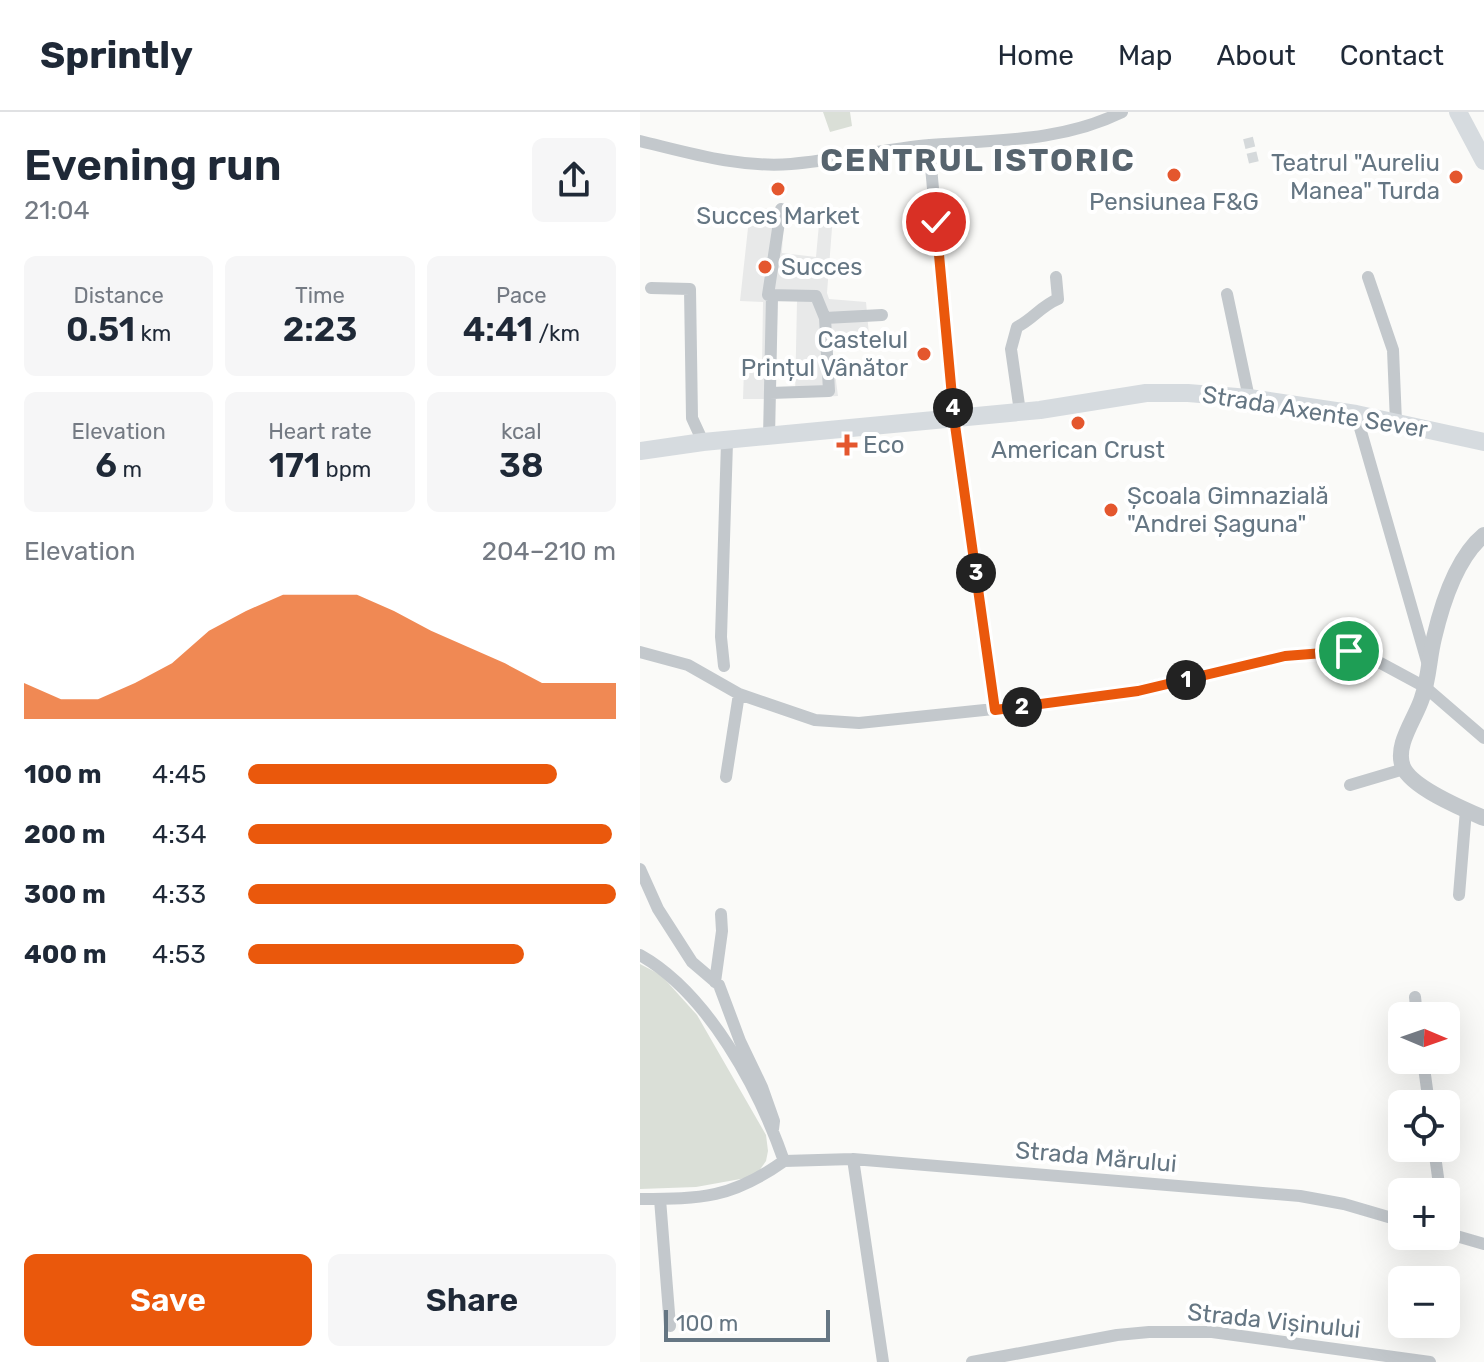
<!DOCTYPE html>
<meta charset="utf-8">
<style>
body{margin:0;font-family:Rubik,sans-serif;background:#f6f6f7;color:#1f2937;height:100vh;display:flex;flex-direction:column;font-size:30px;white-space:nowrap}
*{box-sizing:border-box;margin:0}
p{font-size:26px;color:#747a83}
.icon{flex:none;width:44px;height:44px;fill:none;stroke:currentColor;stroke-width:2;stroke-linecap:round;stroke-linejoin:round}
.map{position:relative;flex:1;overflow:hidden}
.details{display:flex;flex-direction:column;background:#fff;width:640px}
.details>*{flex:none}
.needle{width:52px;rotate:92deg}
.buttons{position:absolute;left:748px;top:890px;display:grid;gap:16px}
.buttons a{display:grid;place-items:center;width:72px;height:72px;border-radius:12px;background:#fff;box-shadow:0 8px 32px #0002;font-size:40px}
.scale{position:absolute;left:24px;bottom:20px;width:166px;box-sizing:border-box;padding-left:8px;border:4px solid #657683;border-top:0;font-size:22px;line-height:28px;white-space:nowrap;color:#657683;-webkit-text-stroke:6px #fff;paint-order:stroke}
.pin{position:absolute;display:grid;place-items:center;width:68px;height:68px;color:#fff;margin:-34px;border:4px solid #fff;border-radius:50%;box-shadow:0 2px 8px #0007}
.km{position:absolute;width:40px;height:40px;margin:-20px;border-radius:50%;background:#222;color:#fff;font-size:22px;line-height:40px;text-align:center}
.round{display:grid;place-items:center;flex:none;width:84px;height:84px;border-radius:12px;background:#f6f6f7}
.overview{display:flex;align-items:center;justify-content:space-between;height:136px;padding:0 24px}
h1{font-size:44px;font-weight:600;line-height:60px}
.stats{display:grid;grid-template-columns:repeat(3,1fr);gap:12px;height:136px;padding:8px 24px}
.stats div{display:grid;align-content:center;border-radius:12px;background:#f6f6f7;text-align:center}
.stats b{font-size:34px;font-weight:600}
.stats small{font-size:22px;font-weight:400}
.stats p{font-size:22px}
.chart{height:224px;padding:16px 24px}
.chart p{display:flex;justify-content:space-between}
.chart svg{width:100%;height:144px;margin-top:8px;fill:#ea580c;opacity:.7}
.button{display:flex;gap:16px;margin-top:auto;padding:16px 24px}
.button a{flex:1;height:92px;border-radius:12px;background:#ea580c;color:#fff;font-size:32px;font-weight:600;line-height:92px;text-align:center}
.button a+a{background:#f6f6f7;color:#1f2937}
ul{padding:0 24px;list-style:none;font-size:26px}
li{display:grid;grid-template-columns:128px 96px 1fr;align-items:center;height:60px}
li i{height:20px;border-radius:10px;background:#ea580c}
header{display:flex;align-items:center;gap:48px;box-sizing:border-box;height:112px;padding:0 40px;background:#fff;border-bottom:2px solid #e0e1e3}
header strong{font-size:38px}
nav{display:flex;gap:44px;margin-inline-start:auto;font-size:28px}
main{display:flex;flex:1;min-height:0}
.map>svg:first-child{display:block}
.built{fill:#e8e9e9}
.green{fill:#dadfd7}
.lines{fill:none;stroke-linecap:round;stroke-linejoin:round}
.pedestrian-tunnel{stroke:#d5d9db;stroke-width:10;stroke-dasharray:10 5;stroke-linecap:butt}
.minor{stroke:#c3c8cc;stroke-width:12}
.tertiary{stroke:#c3c8cc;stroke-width:16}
.secondary{stroke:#d6dbdf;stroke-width:18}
.route-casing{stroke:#fff;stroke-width:16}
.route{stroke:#ea580c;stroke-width:10}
.poi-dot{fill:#e4572e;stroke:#fff;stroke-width:3}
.labels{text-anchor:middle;stroke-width:8;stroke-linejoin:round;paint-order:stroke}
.poi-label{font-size:24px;fill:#657683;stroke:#fff}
.street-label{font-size:24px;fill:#657683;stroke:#fff}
.district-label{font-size:32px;font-weight:bold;letter-spacing:2px;fill:#57646e;stroke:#fff}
</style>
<header>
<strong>Sprintly</strong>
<nav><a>Home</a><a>Map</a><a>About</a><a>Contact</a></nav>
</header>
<main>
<section class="details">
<div class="overview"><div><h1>Evening run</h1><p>21:04</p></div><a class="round"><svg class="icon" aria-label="share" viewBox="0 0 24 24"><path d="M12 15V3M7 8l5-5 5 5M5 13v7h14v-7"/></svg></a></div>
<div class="stats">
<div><p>Distance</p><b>0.51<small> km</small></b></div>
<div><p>Time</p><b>2:23</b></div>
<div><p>Pace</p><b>4:41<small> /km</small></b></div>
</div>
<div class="stats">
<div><p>Elevation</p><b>6<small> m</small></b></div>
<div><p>Heart rate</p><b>171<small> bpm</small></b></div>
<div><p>kcal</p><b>38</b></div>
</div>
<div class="chart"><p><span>Elevation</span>204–210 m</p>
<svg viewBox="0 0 160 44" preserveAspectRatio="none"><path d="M0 44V33L10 38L20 38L30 33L40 27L50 17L60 11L70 6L80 6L90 6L100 11L110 17L120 22L130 27L140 33L150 33L160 33V44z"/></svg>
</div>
<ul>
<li><b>100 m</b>4:45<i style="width:84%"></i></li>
<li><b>200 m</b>4:34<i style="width:99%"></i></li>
<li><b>300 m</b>4:33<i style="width:100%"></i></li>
<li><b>400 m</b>4:53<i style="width:75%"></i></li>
</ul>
<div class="button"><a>Save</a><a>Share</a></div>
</section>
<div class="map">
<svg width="844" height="1250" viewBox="0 0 844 1250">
<rect width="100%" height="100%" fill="#fafaf8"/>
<path class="built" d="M126,96L144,98L142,141L176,145L180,101L193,103L187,181L189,187L226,190L229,223L191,230L198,284L155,286L157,189H138L135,267L137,287H103L104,257L106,254H122L123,190L100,189L109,107L123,108Z"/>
<path class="green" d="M183,0H210L212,14L190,20Z
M0,852L21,863L57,903L126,1023L128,1039L126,1049L119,1059L106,1066L56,1075L0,1077Z"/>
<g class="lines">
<path class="pedestrian-tunnel" d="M608,26L615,55"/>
<path class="minor" d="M0,29C50,41 99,56 151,52C197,48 244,37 290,33C356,28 421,30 482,0
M289,33L314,306L355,598
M728,165L753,238L756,310
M11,176L50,177L52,306L63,330
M587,182L609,286
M185,206L242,203
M130,281L189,279L185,206L176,184L128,183L141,97
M380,300L371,237L377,215C393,207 401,194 418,187L416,165
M716,302L788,553
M129,325L132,183
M0,540L48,553L99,582L175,608L219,611L459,586L645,544L709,539L735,548L785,575L844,626
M84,554L81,525L87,330
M86,665L99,582
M710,673L764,657
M0,757L18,797L52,850L79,873L100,929L122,975L134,1009L133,1017
M819,783L826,698
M0,843C68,881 119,977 144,1049
M75,870L82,819L81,802
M775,885L777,904
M783,948L789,992
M794,1036L800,1080
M213,1047L243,1250
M144,1049L213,1047L660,1084L704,1092L762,1109
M0,1087C62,1087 92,1086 144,1049
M20,1087L30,1214
M806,1121L844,1132
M332,1250L477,1223L509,1220H572L790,1250"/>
<path class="tertiary" d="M844,423C816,446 802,492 794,526C789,546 789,566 782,586C776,606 754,633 763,655C772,676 823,697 844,706"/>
<path class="secondary" d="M818,0L844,49
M0,339L63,330L400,298L506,281H548L609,286L716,302L844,330"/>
</g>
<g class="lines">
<g class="route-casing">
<path id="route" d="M296,110L314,306L355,598L498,579L645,544L709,539"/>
</g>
<use href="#route" class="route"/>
</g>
<g class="poi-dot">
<circle cx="534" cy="63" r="8"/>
<circle cx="816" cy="65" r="8"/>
<circle cx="138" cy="77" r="8"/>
<circle cx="125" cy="155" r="8"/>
<circle cx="284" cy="242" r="8"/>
<circle cx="438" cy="311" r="8"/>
<path d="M203 321h8v8h8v8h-8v8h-8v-8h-8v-8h8z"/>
<circle cx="471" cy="398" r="8"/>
</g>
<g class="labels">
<g class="poi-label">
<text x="800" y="59" text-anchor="end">Teatrul "Aureliu<tspan x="800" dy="28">Manea" Turda</tspan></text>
<text x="534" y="98">Pensiunea F&amp;G</text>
<text x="138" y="112">Succes Market</text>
<text x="141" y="163" text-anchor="start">Succes</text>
<text x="268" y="236" text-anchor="end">Castelul<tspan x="268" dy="28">Prințul Vânător</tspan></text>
<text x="223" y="341" text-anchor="start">Eco</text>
<text x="438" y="346">American Crust</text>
<text x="487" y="392" text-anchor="start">Școala Gimnazială<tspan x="487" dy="28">"Andrei Șaguna"</tspan></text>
</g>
<g class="street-label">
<text transform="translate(675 300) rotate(9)" y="8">Strada Axente Sever</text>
<text transform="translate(456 1045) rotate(5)" y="8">Strada Mărului</text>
<text transform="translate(634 1209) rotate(6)" y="8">Strada Vișinului</text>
</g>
<g class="district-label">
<text x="338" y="59">CENTRUL ISTORIC</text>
</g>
</g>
</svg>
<div class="buttons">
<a><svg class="needle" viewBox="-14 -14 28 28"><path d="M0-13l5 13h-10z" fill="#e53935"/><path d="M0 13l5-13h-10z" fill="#747a83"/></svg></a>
<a><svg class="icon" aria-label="locate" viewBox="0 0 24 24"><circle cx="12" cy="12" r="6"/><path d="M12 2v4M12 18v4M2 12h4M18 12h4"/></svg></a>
<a>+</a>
<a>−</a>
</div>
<div class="scale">100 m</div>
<div class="pin" style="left:709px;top:539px;background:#1e9e55"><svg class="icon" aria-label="arrive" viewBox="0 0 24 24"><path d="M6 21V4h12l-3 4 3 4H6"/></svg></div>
<div class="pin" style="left:296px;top:110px;background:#d93025"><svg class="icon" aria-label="check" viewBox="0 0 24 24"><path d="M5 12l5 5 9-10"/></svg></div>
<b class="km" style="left:546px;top:568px">1</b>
<b class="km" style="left:382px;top:595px">2</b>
<b class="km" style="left:336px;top:461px">3</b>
<b class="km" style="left:313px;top:296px">4</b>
</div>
</main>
